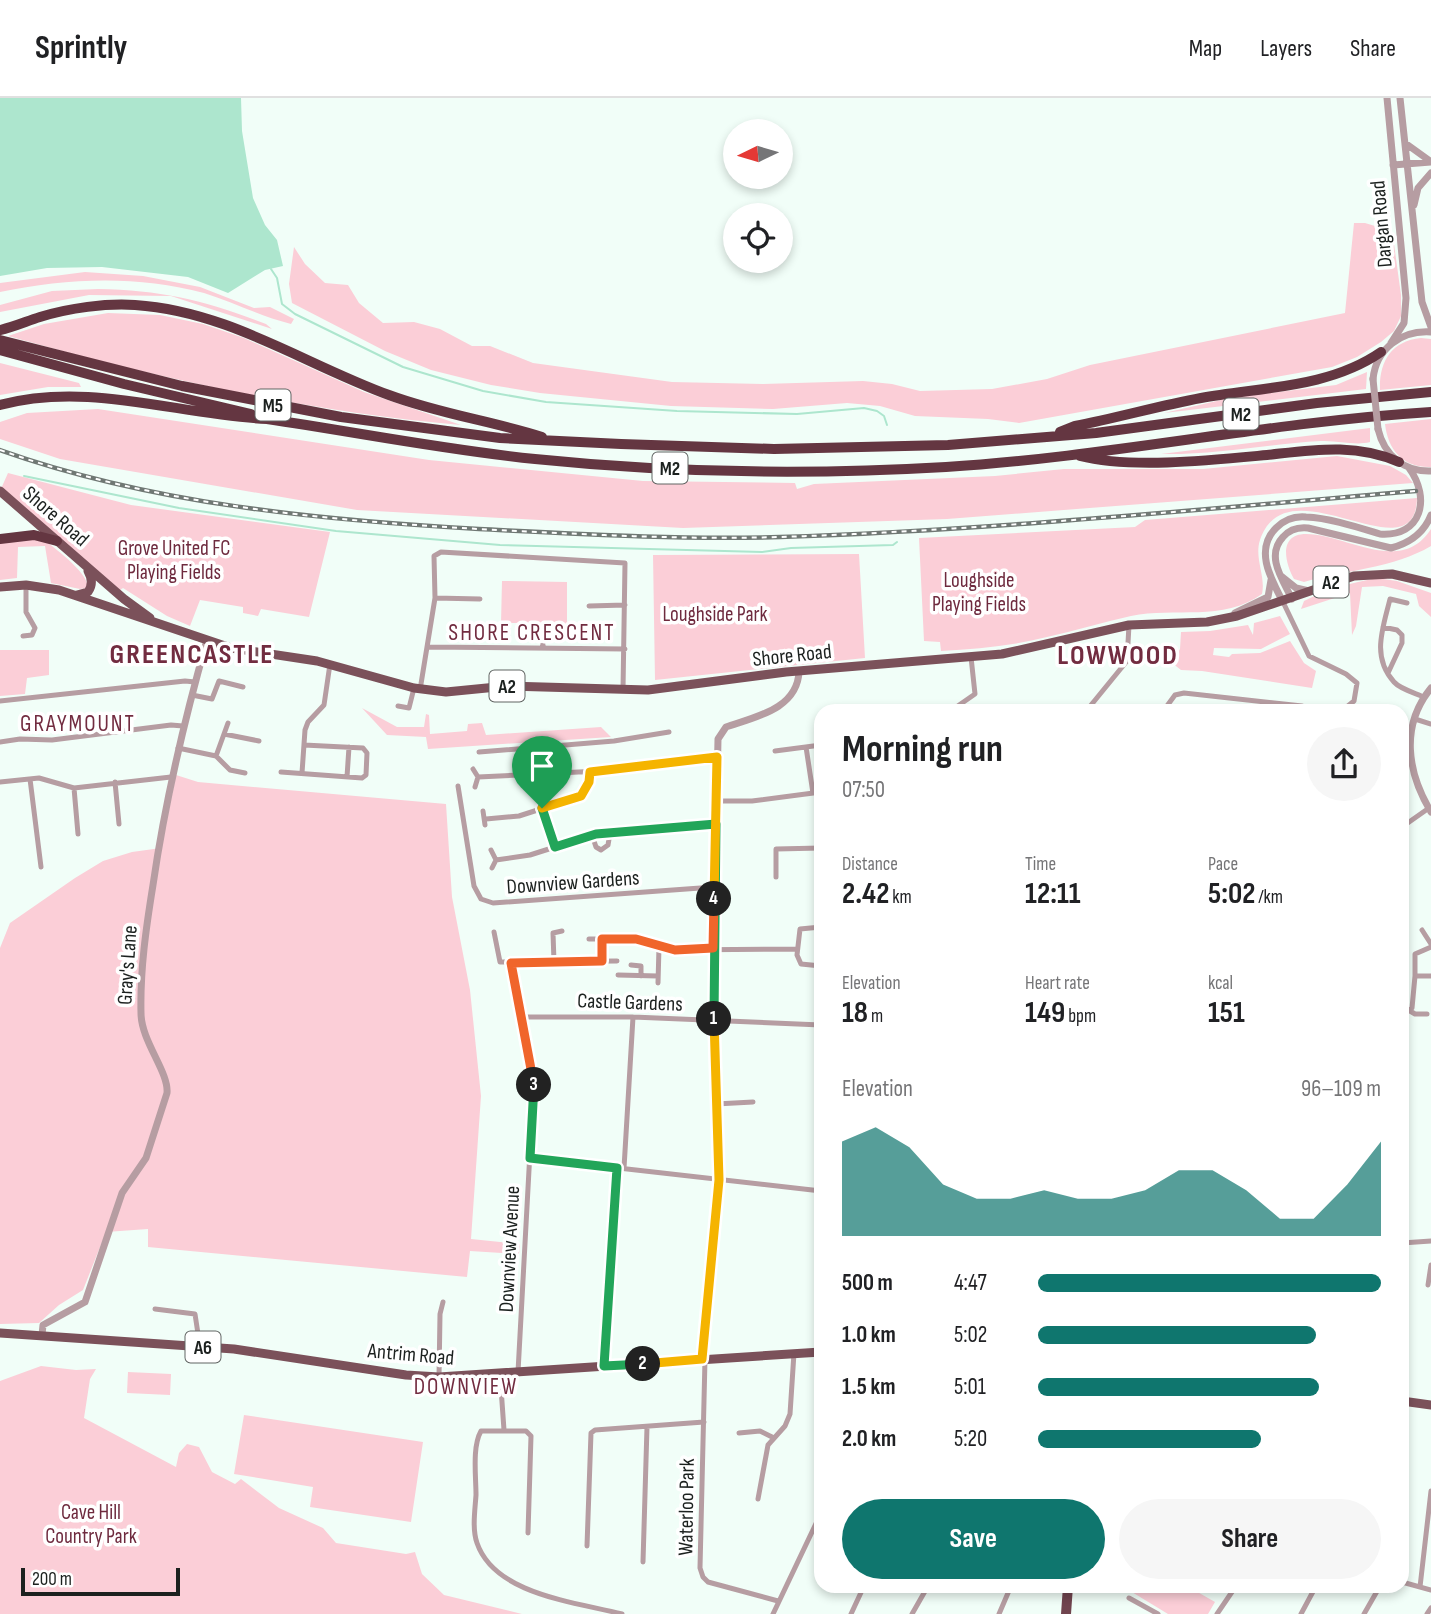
<!DOCTYPE html>
<meta charset="utf-8">
<style>
body{margin:0;font-family:"Sofia Sans Condensed",sans-serif;background:#f6f6f6;color:#202124;height:100vh;display:flex;flex-direction:column;font-size:26px;white-space:nowrap}
*{box-sizing:border-box;margin:0}
p{font-size:23px;color:#757577}
.icon{flex:none;width:38px;height:38px;fill:none;stroke:currentColor;stroke-width:2;stroke-linecap:round;stroke-linejoin:round}
.map{position:relative;flex:1;overflow:hidden}
.drawer{position:absolute;left:814px;top:606px;width:595px;height:889px;display:flex;flex-direction:column;background:#fff;border-radius:21px;box-shadow:0 4px 10px #0003}
.drawer>*{flex:none}
.needle{width:46px;rotate:265deg}
.buttons{position:absolute;left:723px;top:21px;display:grid;gap:14px}
.buttons a{display:grid;place-items:center;width:70px;height:70px;border-radius:50%;background:#fff;box-shadow:0 4px 10px #0003;font-size:35px}
.scale{position:absolute;left:21px;bottom:18px;width:159px;box-sizing:border-box;padding-left:7px;border:4px solid #1c211f;border-top:0;font-size:19px;line-height:24px;white-space:nowrap;color:#1c211f;-webkit-text-stroke:5px #fff;paint-order:stroke}
.pin{position:absolute;display:grid;place-items:center;width:60px;height:60px;color:#fff;margin:-72px -30px;border-radius:50% 50% 50% 0;rotate:-45deg;box-shadow:0 0 7px #0007}
.pin .icon{rotate:45deg}
.km{position:absolute;width:35px;height:35px;margin:-18px;border-radius:50%;background:#222;color:#fff;font-size:19px;line-height:35px;text-align:center}
.round{display:grid;place-items:center;flex:none;width:74px;height:74px;border-radius:37px;background:#f6f6f6}
.summary{display:flex;align-items:center;justify-content:space-between;height:119px;padding:0 28px}
h1{font-size:38px;font-weight:700;line-height:52px}
.metrics{display:grid;grid-template-columns:repeat(3,1fr);gap:10px;height:119px;padding:7px 28px}
.metrics div{display:grid;align-content:center}
.metrics b{font-size:30px;font-weight:700}
.metrics small{font-size:19px;font-weight:400}
.metrics p{font-size:19px}
.chart{height:196px;padding:14px 28px}
.chart p{display:flex;justify-content:space-between}
.chart svg{width:100%;height:126px;margin-top:7px;fill:#0f766e;opacity:.7}
.primary-button{display:flex;gap:14px;margin-top:auto;padding:14px 28px}
.primary-button a{flex:1;height:80px;border-radius:42px;background:#0f766e;color:#fff;font-size:28px;font-weight:700;line-height:80px;text-align:center}
.primary-button a+a{background:#f6f6f6;color:#202124}
ul{padding:0 28px;list-style:none;font-size:23px}
li{display:grid;grid-template-columns:112px 84px 1fr;align-items:center;height:52px}
li i{height:18px;border-radius:9px;background:#0f766e}
header{display:flex;align-items:center;gap:42px;box-sizing:border-box;height:98px;padding:0 35px;background:#fff;border-bottom:2px solid #e0e0e0}
header strong{font-size:33px}
nav{display:flex;gap:38px;margin-inline-start:auto;font-size:24px}
.map>svg:first-child{display:block}
.green{fill:#fbced7}
.water{fill:#ade6ce}
.lines{fill:none;stroke-linecap:round;stroke-linejoin:round}
.stream{stroke:#ade6ce;stroke-width:2}
.minor{stroke:#b69da2;stroke-width:5}
.tertiary{stroke:#b69da2;stroke-width:7}
.primary{stroke:#7b515a;stroke-width:9}
.trunk{stroke:#70444e;stroke-width:10}
.motorway{stroke:#643641;stroke-width:10}
.rail-casing{stroke:#707874;stroke-width:4.5}
.rail{stroke:#fff;stroke-width:2;stroke-dasharray:5;stroke-linecap:butt}
.tertiary-bridge{stroke:#b69da2;stroke-width:7}
.split-1-casing{stroke:#fff;stroke-width:14}
.split-2-casing{stroke:#fff;stroke-width:14}
.split-3-casing{stroke:#fff;stroke-width:14}
.split-4-casing{stroke:#fff;stroke-width:14}
.split-5-casing{stroke:#fff;stroke-width:14}
.split-1{stroke:#22a559;stroke-width:9}
.split-2{stroke:#f5b400;stroke-width:9}
.split-3{stroke:#22a559;stroke-width:9}
.split-4{stroke:#f0652b;stroke-width:9}
.split-5{stroke:#f5b400;stroke-width:9}
.labels{text-anchor:middle;stroke-width:7;stroke-linejoin:round;paint-order:stroke}
.shield{fill:#fff;stroke:#606462;stroke-width:2}
.shield-label{font-size:19px;font-weight:bold;fill:#1c211f}
.street-label{font-size:21px;fill:#1c211f;stroke:#fff}
.park-label{font-size:21px;fill:#6e2a3e;stroke:#fff}
.neighbourhood-label{font-size:23px;letter-spacing:2px;fill:#722c40;stroke:#fff}
.district-label{font-size:28px;font-weight:bold;letter-spacing:2px;fill:#722c40;stroke:#fff}
</style>
<header>
<strong>Sprintly</strong>
<nav><a>Map</a><a>Layers</a><a>Share</a></nav>
</header>
<div class="map">
<svg width="1431" height="1516" viewBox="0 0 1431 1516">
<rect width="100%" height="100%" fill="#f1fef8"/>
<path class="green" d="M1354,125H1365L1375,128L1379,141L1394,146L1401,197V218L1394,233L1381,244L1357,259L1332,269L1019,325L988,321L915,318L880,308L847,305L773,311L671,308L540,295L491,287L431,272L385,253L292,205L289,186L294,149L305,166L325,185L348,187L359,205L383,225L414,224L440,231L472,248H490L533,265L672,284L763,286L863,283L892,286L920,293L992,291L1047,281L1090,267L1345,215Z
M85,174L143,178L200,189L254,210L270,209L294,221L291,226C260,218 233,204 204,195C137,177 67,180 0,194V185Z
M98,191C163,192 206,203 266,226L272,231L171,198L89,197L0,214V207L52,193Z
M108,215L160,217L203,226L244,240L364,294L461,327C308,314 156,280 8,238L44,226Z
M1421,240L1431,241V287L1380,292C1379,264 1391,243 1421,240Z
M0,265L79,285L81,289H48L0,297Z
M1367,274L1366,291L1164,315L1230,300L1336,287Z
M98,311L429,362L643,383L795,385L797,391L814,386L995,378L1064,371H1203L1337,358L1390,368L1406,377L1413,385L947,421L683,430L357,412L60,361L0,341V324L27,315Z
M1431,321V369C1403,370 1388,352 1385,326Z
M1370,330V344C1355,348 1337,342 1321,343C1267,346 1215,357 1161,356Z
M8,375L131,407L330,434L309,519L261,511L258,518L243,515V509L200,502L190,528L167,518L123,490L120,492L0,393Z
M1417,400C1415,481 1287,362 1260,442C1254,460 1266,478 1262,496C1223,524 1175,509 1131,518C1103,524 1075,533 1047,539C1012,548 977,551 941,553L940,544L924,543L919,440L1135,429L1145,422Z
M1431,431V448C1394,470 1346,472 1304,484L1294,481C1285,465 1278,436 1306,436C1346,436 1401,478 1431,431Z
M39,439C52,447 89,475 88,490L80,491L51,485L45,448L18,449L17,480L0,482V444Z
M859,456L865,560L655,582L653,457Z
M1377,480L1397,483L1431,495V519L1419,508L1416,496L1383,488L1362,489L1356,528L1352,537L1350,495L1301,511L1304,503C1328,491 1351,485 1377,480Z
M502,483L567,484V529H547V525H501Z
M1280,518L1290,536L1261,551L1214,550L1213,557L1229,559L1232,556L1260,555L1290,543L1304,565L1316,573L1312,590L1202,573L1181,572L1172,565L1180,551L1181,534L1210,533L1248,527L1253,537L1254,525Z
M0,552H49V577L27,580L25,596L0,598Z
M362,610L397,629H424L426,616L429,617L430,636L467,633L468,626L482,625L486,637L601,629L611,639L428,651L426,639L387,637Z
M176,677L198,684L446,706L452,799L470,892L481,998L471,1141L520,1146L519,1156L470,1153L467,1179L148,1149V1131L106,1134L83,1192L59,1207L39,1225L0,1226V850L10,825L75,780L103,763L132,754L161,750Z
M41,1268L76,1272L96,1271L90,1281L84,1320L176,1369L179,1355L187,1346L199,1349L212,1374L235,1386L241,1381L279,1410L323,1430L336,1445L406,1456L415,1454L422,1476L444,1497L522,1516H0V1283Z
M128,1274L171,1276L170,1297L127,1295Z
M244,1317L423,1344L411,1424L310,1409L313,1389L234,1376Z
M1122,1488H1187L1215,1504L1208,1516H1168Z"/>
<path class="water" d="M0,0H241L242,33L253,100L265,127L277,142L283,168L265,172L228,195L188,179L102,169L47,170L0,178Z"/>
<g class="lines">
<path class="stream" d="M271,171L277,180L282,206L295,216L403,269L483,293L546,304L677,313L797,316L864,310L877,313L884,318L887,327
M24,378L179,410L336,433L500,447L762,454L791,450L893,447L897,444"/>
<path class="minor" d="M435,500L480,501
M1283,504L1309,558L1346,576L1357,585L1354,603L1343,612
M1407,505L1390,501C1383,530 1371,559 1394,584C1400,591 1415,595 1424,599
M589,508L625,507
M1383,529L1397,532L1402,537V545L1388,575
M542,532L543,549
M23,538L32,537L35,530L26,514V487
M427,549L625,551
M420,592L435,500L434,458L441,454L625,465L623,592
M192,597L212,601L219,583L243,589
M0,603L185,583L195,584
M398,608L409,610L414,590
M952,612L975,596L971,559
M1087,612L1127,563L1129,527
M1164,612L1175,597L1184,595L1302,608L1309,612
M1415,621L1431,626
M224,636L259,643
M0,644L20,641L52,642L171,627L183,628
M806,649L813,695
M178,650L216,658L230,672L245,675
M775,653L821,647
M479,654L614,643L669,634
M216,658L228,625
M473,671L478,679L475,689
M281,674L362,680L366,677L367,655L363,650L304,647
M302,675L305,632L308,624L324,607L330,566
M347,679L349,649
M478,679L619,672L717,659
M30,681L41,769
M0,684L39,680L74,690L171,679
M115,684L119,726
M458,688L474,788L481,801L493,805L714,789
M74,690L78,736
M717,703H752L821,694
M542,711L555,749
M483,713L485,727
M486,721L519,718L581,698L589,684L590,674
M1402,729L1429,710
M592,737L596,749L601,752L608,747L610,735
M491,752L496,762L492,770
M496,762L530,757L596,736L716,726
M776,779V751L821,750
M821,829L800,831L797,857L801,866L821,868
M1422,832L1431,846
M494,834L500,864L617,863
M589,841H636L675,852L797,851
M602,863V841
M554,864L553,835L562,833
M511,865L534,980L518,1274
M631,867L641,868V878
M618,877L658,878
M1415,878V856L1431,849
M658,885L659,849
M1410,913L1415,916H1427
M1402,914L1412,910L1415,878H1431
M523,919H633L821,927
M716,1006L753,1004
M530,1060L821,1093
M624,1070L633,919
M817,1093L821,1059
M1402,1145L1431,1143
M1428,1187L1431,1167
M155,1211L195,1216L200,1249
M705,1261L700,1470L703,1479L708,1484L778,1503
M604,1268L617,1070
M500,1276L504,1332
M439,1279L440,1216L443,1204
M739,1335L760,1333L772,1339
M758,1401L768,1347L785,1328L790,1316L794,1255
M528,1435L531,1338L526,1333H481C472,1349 476,1378 476,1397C475,1412 472,1431 477,1445C495,1497 576,1504 622,1516
M587,1448L591,1335L595,1332L704,1324
M643,1464L647,1329
M1402,1484L1431,1492
M1420,1489L1431,1393
M1129,1500L1158,1516
M773,1516L821,1415
M851,1516L864,1488
M912,1516L928,1488
M999,1516L1011,1488
M1217,1516L1236,1488
M1301,1516L1316,1488
M1364,1516L1380,1488
M1427,1516L1431,1510"/>
<path class="tertiary" d="M1387,0L1406,200L1404,225L1391,245
M1400,0L1422,204L1431,229
M1405,45L1430,63
M1393,67L1431,64
M1414,107L1418,90L1431,75
M1373,281C1376,251 1401,232 1431,234
M1378,331C1384,357 1404,374 1431,373
M1281,478L1296,490L1309,493
M1292,501C1283,482 1265,458 1283,439C1290,431 1298,429 1308,430L1391,450C1410,445 1424,435 1431,417
M1283,504C1271,481 1254,452 1276,430C1284,422 1295,418 1306,419C1330,420 1357,429 1380,436C1422,439 1431,400 1409,370
M1235,515L1268,499L1271,482
M1431,590C1400,628 1407,674 1431,714
M42,1237L43,1227L85,1204L122,1095L146,1060L167,995C169,974 141,943 141,915C140,872 146,830 153,787C165,704 184,623 207,542
M702,1261L719,1082L713,889L718,641L726,629C755,619 798,611 799,573"/>
<path class="primary" d="M0,393L124,501L150,520
M0,489L26,487L59,492L231,550L317,563L414,590L446,594L507,588L648,592L786,574L1002,556L1129,527L1207,524L1237,518L1354,478L1392,476L1431,485
M77,497L88,494C93,487 92,480 88,473
M0,1235L234,1251L406,1277L439,1279L821,1254
M1402,1303L1431,1307"/>
<path class="trunk" d="M1066,1516L1068,1488"/>
<path class="motorway" d="M0,232C14,229 27,223 40,219C69,210 106,205 135,207C228,213 304,266 389,297C440,316 492,323 542,339
M0,242L182,288L341,319L500,340L621,346L774,351L948,347L1096,335L1317,305L1431,294
M0,252L124,286L251,316
M0,307C89,283 178,317 267,321C356,334 445,352 535,361C671,375 809,377 946,369C1108,359 1269,324 1431,314
M1060,334L1075,328C1117,320 1158,308 1201,300C1262,289 1329,290 1381,254
M1080,358C1131,371 1214,362 1267,357C1314,352 1355,345 1399,364
M0,441L34,437L57,443"/>
<g class="rail-casing">
<path id="rail" d="M0,352C152,406 319,422 479,431C579,436 680,442 780,439C992,432 1204,411 1416,393"/>
</g>
<use href="#rail" class="rail"/>
<path class="tertiary-bridge" d="M1373,281L1378,331"/>
</g>
<g class="lines">
<g class="split-1-casing">
<path id="split-1" d="M542,710L555,749L596,736L716,726L714,921"/>
</g>
<g class="split-2-casing">
<path id="split-2" d="M643,1266L702,1261L719,1082L714,921"/>
</g>
<g class="split-3-casing">
<path id="split-3" d="M534,987L530,1060L617,1070L604,1268L643,1266"/>
</g>
<g class="split-4-casing">
<path id="split-4" d="M534,987L511,865L602,863V841H636L675,852L713,850L714,801"/>
</g>
<g class="split-5-casing">
<path id="split-5" d="M542,710L581,698L589,684L590,674L717,659L714,801"/>
</g>
<use href="#split-1" class="split-1"/>
<use href="#split-2" class="split-2"/>
<use href="#split-3" class="split-3"/>
<use href="#split-4" class="split-4"/>
<use href="#split-5" class="split-5"/>
</g>
<g class="labels">
<g class="shield">
<rect x="255.5" y="291.5" width="35" height="31" rx="5"/>
<rect x="1223.5" y="300.5" width="35" height="31" rx="5"/>
<rect x="652.5" y="354.5" width="35" height="31" rx="5"/>
<rect x="1313.5" y="468.5" width="35" height="31" rx="5"/>
<rect x="489.5" y="572.5" width="35" height="31" rx="5"/>
<rect x="185.5" y="1233.5" width="35" height="31" rx="5"/>
</g>
<g class="shield-label">
<text x="273" y="314">M5</text>
<text x="1241" y="323">M2</text>
<text x="670" y="377">M2</text>
<text x="1331" y="491">A2</text>
<text x="507" y="595">A2</text>
<text x="203" y="1256">A6</text>
</g>
<g class="street-label">
<text transform="translate(1381 126) rotate(-95)" y="7">Dargan Road</text>
<text transform="translate(56 418) rotate(41)" y="7">Shore Road</text>
<text transform="translate(792 557) rotate(-6)" y="7">Shore Road</text>
<text transform="translate(573 784) rotate(-4)" y="7">Downview Gardens</text>
<text transform="translate(127 867) rotate(-86)" y="7">Gray's Lane</text>
<text transform="translate(630 904) rotate(2)" y="7">Castle Gardens</text>
<text transform="translate(509 1151) rotate(-87)" y="7">Downview Avenue</text>
<text transform="translate(411 1256) rotate(5)" y="7">Antrim Road</text>
<text transform="translate(686 1409) rotate(-89)" y="7">Waterloo Park</text>
</g>
<g class="park-label">
<text x="174" y="457">Grove United FC<tspan x="174" dy="24">Playing Fields</tspan></text>
<text x="979" y="489">Loughside<tspan x="979" dy="24">Playing Fields</tspan></text>
<text x="715" y="523">Loughside Park</text>
<text x="91" y="1421">Cave Hill<tspan x="91" dy="24">Country Park</tspan></text>
</g>
<g class="neighbourhood-label">
<text x="532" y="542">SHORE CRESCENT</text>
<text x="78" y="633">GRAYMOUNT</text>
<text x="466" y="1296">DOWNVIEW</text>
</g>
<g class="district-label">
<text x="192" y="565">GREENCASTLE</text>
<text x="1118" y="566">LOWWOOD</text>
</g>
</g>
</svg>
<div class="buttons">
<a><svg class="needle" viewBox="-14 -14 28 28"><path d="M0-13l5 13h-10z" fill="#e53935"/><path d="M0 13l5-13h-10z" fill="#757577"/></svg></a>
<a><svg class="icon" aria-label="locate" viewBox="0 0 24 24"><circle cx="12" cy="12" r="6"/><path d="M12 2v4M12 18v4M2 12h4M18 12h4"/></svg></a>
</div>
<div class="scale">200 m</div>
<div class="pin" style="left:542px;top:710px;background:#1e9e55"><svg class="icon" aria-label="arrive" viewBox="0 0 24 24"><path d="M6 21V4h12l-3 4 3 4H6"/></svg></div>
<b class="km" style="left:714px;top:921px">1</b>
<b class="km" style="left:643px;top:1266px">2</b>
<b class="km" style="left:534px;top:987px">3</b>
<b class="km" style="left:714px;top:801px">4</b>
<section class="drawer">
<div class="summary"><div><h1>Morning run</h1><p>07:50</p></div><a class="round"><svg class="icon" aria-label="share" viewBox="0 0 24 24"><path d="M12 15V3M7 8l5-5 5 5M5 13v7h14v-7"/></svg></a></div>
<div class="metrics">
<div><p>Distance</p><b>2.42<small> km</small></b></div>
<div><p>Time</p><b>12:11</b></div>
<div><p>Pace</p><b>5:02<small> /km</small></b></div>
</div>
<div class="metrics">
<div><p>Elevation</p><b>18<small> m</small></b></div>
<div><p>Heart rate</p><b>149<small> bpm</small></b></div>
<div><p>kcal</p><b>151</b></div>
</div>
<div class="chart"><p><span>Elevation</span>96–109 m</p>
<svg viewBox="0 0 160 44" preserveAspectRatio="none"><path d="M0 44V11L10 6L20 13L30 26L40 31L50 31L60 28L70 31L80 31L90 28L100 21L110 21L120 28L130 38L140 38L150 26L160 11V44z"/></svg>
</div>
<ul>
<li><b>500 m</b>4:47<i style="width:100%"></i></li>
<li><b>1.0 km</b>5:02<i style="width:81%"></i></li>
<li><b>1.5 km</b>5:01<i style="width:82%"></i></li>
<li><b>2.0 km</b>5:20<i style="width:65%"></i></li>
</ul>
<div class="primary-button"><a>Save</a><a>Share</a></div>
</section>
</div>
